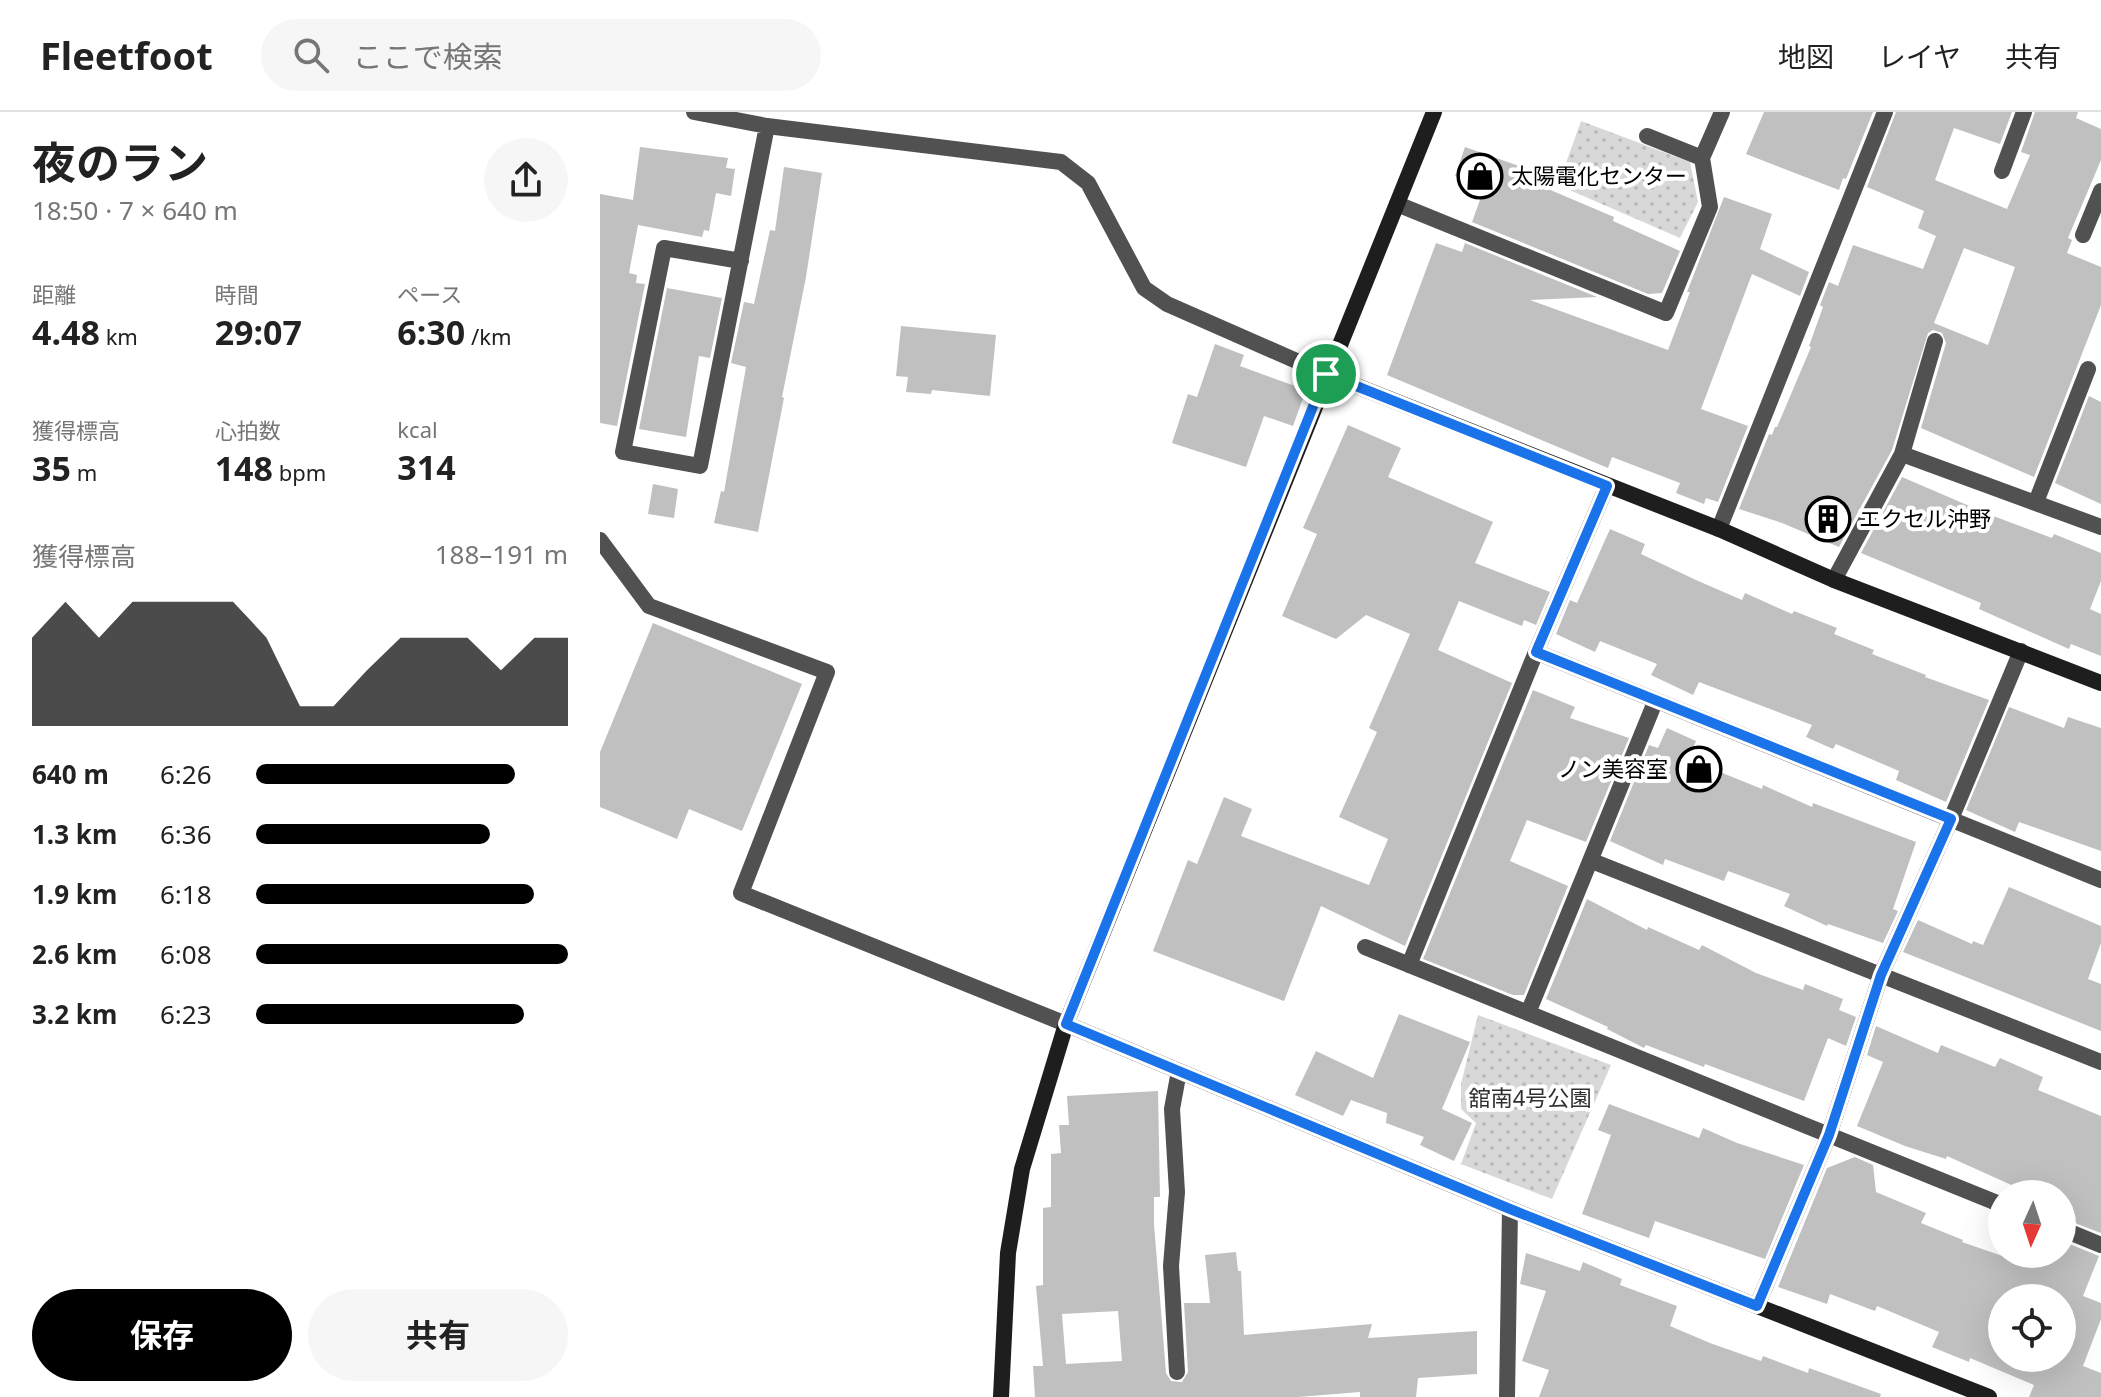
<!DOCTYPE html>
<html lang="ja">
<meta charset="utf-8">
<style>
body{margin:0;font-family:"Noto Sans","Noto Sans JP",sans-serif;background:#f6f6f6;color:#222;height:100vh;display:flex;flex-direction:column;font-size:30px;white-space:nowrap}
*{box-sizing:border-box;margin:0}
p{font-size:26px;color:#767676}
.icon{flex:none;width:44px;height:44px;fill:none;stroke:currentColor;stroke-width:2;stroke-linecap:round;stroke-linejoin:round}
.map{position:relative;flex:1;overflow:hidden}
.side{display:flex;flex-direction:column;background:#fff;width:600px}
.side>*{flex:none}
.needle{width:52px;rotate:183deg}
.buttons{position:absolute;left:1388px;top:1068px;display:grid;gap:16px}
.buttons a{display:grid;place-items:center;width:88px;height:88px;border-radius:50%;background:#fff;box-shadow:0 8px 32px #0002;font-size:40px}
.pin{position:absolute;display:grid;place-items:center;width:68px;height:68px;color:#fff;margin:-34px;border:4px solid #fff;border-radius:50%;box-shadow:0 2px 8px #0007}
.round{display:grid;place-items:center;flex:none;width:84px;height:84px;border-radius:42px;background:#f6f6f6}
.summary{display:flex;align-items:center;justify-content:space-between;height:136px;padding:0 32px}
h1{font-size:44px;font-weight:700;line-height:60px}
.figures{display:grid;grid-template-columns:repeat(3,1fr);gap:12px;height:136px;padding:8px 32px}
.figures div{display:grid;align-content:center}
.figures b{font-size:34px;font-weight:700}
.figures small{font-size:22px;font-weight:400}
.figures p{font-size:22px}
.chart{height:224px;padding:16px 32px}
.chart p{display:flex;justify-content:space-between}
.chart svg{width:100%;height:144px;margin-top:8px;fill:#000;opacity:.7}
.action{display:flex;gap:16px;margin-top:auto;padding:16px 32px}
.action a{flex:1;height:92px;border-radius:48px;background:#000;color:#fff;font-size:32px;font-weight:700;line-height:92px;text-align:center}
.action a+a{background:#f6f6f6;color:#222}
ul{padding:0 32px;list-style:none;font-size:26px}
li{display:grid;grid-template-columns:128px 96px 1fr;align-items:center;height:60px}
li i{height:20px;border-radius:10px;background:#000}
header{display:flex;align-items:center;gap:48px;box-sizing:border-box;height:112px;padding:0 40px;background:#fff;border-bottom:2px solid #e0e0e0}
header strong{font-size:38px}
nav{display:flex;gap:44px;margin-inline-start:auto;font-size:28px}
.search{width:560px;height:72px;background:#f6f6f6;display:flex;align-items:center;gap:20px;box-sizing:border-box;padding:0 28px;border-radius:44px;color:#767676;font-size:30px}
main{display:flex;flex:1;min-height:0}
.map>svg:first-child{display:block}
.park{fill:url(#park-dots)}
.building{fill:#c0c0c0;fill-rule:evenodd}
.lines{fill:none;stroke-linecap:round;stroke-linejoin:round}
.street{stroke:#515151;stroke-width:16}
.secondary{stroke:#1e1e1e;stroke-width:16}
.route-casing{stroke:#fff;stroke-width:16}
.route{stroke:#1a73e8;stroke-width:10}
.labels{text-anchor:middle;stroke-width:8;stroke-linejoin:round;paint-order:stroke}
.poi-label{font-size:22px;fill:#000;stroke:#fff;text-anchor:start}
.park-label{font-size:22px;fill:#2f2f2f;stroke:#fff}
</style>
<header>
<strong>Fleetfoot</strong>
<div class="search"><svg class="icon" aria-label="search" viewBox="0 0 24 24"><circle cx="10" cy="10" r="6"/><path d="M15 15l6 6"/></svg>ここで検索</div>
<nav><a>地図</a><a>レイヤ</a><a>共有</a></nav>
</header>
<main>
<section class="side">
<div class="summary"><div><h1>夜のラン</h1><p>18:50 · 7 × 640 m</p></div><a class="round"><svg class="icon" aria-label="share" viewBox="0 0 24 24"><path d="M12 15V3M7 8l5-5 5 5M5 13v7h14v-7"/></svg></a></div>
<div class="figures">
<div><p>距離</p><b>4.48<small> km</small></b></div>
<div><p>時間</p><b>29:07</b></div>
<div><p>ペース</p><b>6:30<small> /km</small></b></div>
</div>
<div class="figures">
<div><p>獲得標高</p><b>35<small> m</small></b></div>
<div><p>心拍数</p><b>148<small> bpm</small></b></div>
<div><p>kcal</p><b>314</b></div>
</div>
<div class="chart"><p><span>獲得標高</span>188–191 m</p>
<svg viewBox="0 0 160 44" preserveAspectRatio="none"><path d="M0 44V17L10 6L20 17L30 6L40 6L50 6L60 6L70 17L80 38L90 38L100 27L110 17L120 17L130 17L140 27L150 17L160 17V44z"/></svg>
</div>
<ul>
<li><b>640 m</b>6:26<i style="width:83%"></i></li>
<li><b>1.3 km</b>6:36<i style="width:75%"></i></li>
<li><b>1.9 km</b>6:18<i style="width:89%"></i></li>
<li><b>2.6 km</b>6:08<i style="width:100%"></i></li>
<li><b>3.2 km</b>6:23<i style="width:86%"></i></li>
</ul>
<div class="action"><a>保存</a><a>共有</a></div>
</section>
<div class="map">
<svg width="1501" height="1285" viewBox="0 0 1501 1285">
<defs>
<pattern id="park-dots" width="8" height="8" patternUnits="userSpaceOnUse" patternTransform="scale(2)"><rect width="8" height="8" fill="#d8d8d8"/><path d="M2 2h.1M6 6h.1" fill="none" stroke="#b8b8b8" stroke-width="1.8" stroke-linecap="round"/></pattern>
</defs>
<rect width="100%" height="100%" fill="#fff"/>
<path class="park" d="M981,9L1090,50L1098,90L1080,126L958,73Z
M878,903L1011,953L952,1087L861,1052L876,1011L861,997V972Z"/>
<path class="building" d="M1164,0H1273L1246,67L1243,66L1239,78L1146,42Z
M1296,0H1412L1400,32L1354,16L1335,68L1407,97L1430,43L1421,40L1435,0H1478L1476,6L1501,17V48L1468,126L1472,128L1467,141L1501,155V193L1434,365L1321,316L1346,231L1342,221L1333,218L1328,221L1292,338L1239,435L1182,411L1139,397L1169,322L1172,323L1175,315H1177L1211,235L1209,234L1223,195L1220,193L1229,170L1238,174L1253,133L1323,157L1336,124L1318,116L1324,99L1267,75ZM1364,136L1415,155L1388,233L1334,211Z
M40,35L128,46L126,56L135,57L131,84L116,81L109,119L104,118L102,125L38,113L29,161L37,163L36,171L45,172L17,314L0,311V82L33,88Z
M865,35L919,54L915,63L1014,105L1013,109L1080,139L1062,181L1048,182L872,110L885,74L855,64Z
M184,55L222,61L206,165L182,285L184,286L158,420L114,411L121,379L124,380L146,255L131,251L144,190L154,192L170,118L175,119Z
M1124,85L1172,102L1160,137L1209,160L1200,184L1152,162L1101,297L1148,314L1118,390L1106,386L1104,392L1076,381L1080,371L1012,345L1008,356L787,263L836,131L862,140L865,131L997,185L930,188L1068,238L1090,180H1087Z
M67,176L122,186L110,246L99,244L86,325L39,317Z
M301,214L396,223L390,284L332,278L331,282L306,280L308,265L296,264Z
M615,232L644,243L640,254L706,278L693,314L664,304L646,355L572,331L588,282L597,285Z
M1489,284L1501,290V392L1455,371Z
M748,313L801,336L788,365L893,410L875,451L950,480L936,513L924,508L922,514L859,489L838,538L912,571L805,834L721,794L684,889L553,839L588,748L597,752L624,685L652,697L641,724L769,773L788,727L739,705L777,620L769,616L810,522L766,503L736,527L682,504L717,422L703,416Z
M1302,365L1388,402L1452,426L1454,422L1501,441V469L1490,497L1501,502V544L1471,532L1469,537L1379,497L1381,491L1261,441Z
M53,372L78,377L74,406L48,402Z
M1010,417L1045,432L1041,442L1096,468L1142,488L1145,481L1192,502L1194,499L1237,516L1234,522L1274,538L1272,542L1326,563L1325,565L1389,588L1346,690L1296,668L1299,659L1236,632L1233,637L1206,625L1212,613L1099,570L1093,583L1051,563L1057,552L1000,529L995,540L956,522L970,488L977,491Z
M53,511L202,572L142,719L89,697L77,727L0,695V640Z
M933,578L975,595L970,606L1029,626L986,730L927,708L910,749L968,774L924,883H913L823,847Z
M1409,595L1464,616L1468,605L1501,616V739L1419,710L1415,720L1366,698Z
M1067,616L1096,629L1088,647L1162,677L1163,673L1212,695L1213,691L1316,730L1293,797L1298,799L1283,831L1228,812L1227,814L1184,794L1190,782L1128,759L1124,769L1065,747L1063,753L1010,729L1049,633L1058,636Z
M1409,775L1501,814V831L1488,867L1501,872V919L1303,840L1318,808L1372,832L1373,829L1383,833Z
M987,787L1047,818L1048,815L1099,838L1102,833L1156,861L1203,878L1205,872L1243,887L1239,898L1256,905L1246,934L1228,926L1204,989L1105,952L1104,955L1046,933L1044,936L1007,917L1008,915L946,887Z
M799,902L870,930L842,997L872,1011L854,1049L820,1033L824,1025L786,1011L787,1001L751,988L743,1004L695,983L716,939L773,966Z
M1276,914L1338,941L1341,933L1395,955L1400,946L1443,965L1438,978L1501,1004V1121L1462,1106V1082H1416L1418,1076L1347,1044L1346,1047L1305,1034L1257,1014L1283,950L1267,943Z
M558,979L560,1085H554V1112L566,1261L571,1269L582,1270L588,1260L584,1191H610L605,1143L636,1140L638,1159H641L644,1223L772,1212L768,1226L877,1219V1262L818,1266L816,1285H760V1280L698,1285H435L433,1254H443L436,1174L443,1173V1096L451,1095V1042L461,1041L459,1013H469L467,984ZM518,1199L522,1249L466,1252L462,1202Z
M1009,992L1099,1026L1103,1016L1137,1031L1204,1053L1165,1147L1055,1109L1049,1126L982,1102L1011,1023L998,1018Z
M1255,1045L1273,1053L1276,1080L1326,1101L1321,1111L1363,1128L1362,1130L1414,1148L1416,1142H1462V1129L1499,1144L1483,1184L1501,1191V1207L1483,1254L1501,1261V1285H1429L1434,1273L1370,1246L1369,1250L1332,1235L1339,1220L1277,1194L1275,1199L1230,1182L1227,1192L1178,1175L1227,1056ZM1402,1186H1462V1246H1402Z
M926,1141L980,1159L983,1150L1022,1167L1020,1173L1077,1194L1070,1214L1110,1231L1161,1249L1163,1244L1208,1261L1209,1256L1281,1282L1280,1285H939L949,1258L922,1249L946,1179L920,1172Z"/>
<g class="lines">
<path class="street" d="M94,0L167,14L461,50L488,71L544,176L567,192L726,262
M1047,24L1102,46
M1402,59L1424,0
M797,92L1066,201L1110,95L1102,46L1122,0
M1483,123L1501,79
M141,149L64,136L23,340L100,354L167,14
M1302,342L1501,415
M1436,390L1488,257
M1119,417L1285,0
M0,428L49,494L227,560L141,781L466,912
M1234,468L1302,342L1335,229
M936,540L1501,768
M992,749L1501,950
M765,835L1402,1093
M809,853L936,540L1007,374
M928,901L1055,590
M1462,1117L1501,1133
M1157,1194L1229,1023L1281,863L1351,707L1421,539
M577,1260L571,1154L577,1080L572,997L579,959
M907,1285L910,1097"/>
<path class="secondary" d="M726,262L1119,417L1234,468L1501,571
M466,912L910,1097L1389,1285
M401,1285L408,1141L422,1057L466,912L834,0"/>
</g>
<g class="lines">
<g class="route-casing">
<path id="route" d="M726,262L1007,374L936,540L1351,707L1281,863L1229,1023L1157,1194L910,1097L466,912Z"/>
</g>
<use href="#route" class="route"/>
</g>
<defs>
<g id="shop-ring" transform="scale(2.3)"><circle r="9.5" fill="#fff" stroke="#000" stroke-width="1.5"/><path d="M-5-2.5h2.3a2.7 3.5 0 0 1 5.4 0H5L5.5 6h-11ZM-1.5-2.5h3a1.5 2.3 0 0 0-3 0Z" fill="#000"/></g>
<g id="building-ring" transform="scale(2.3)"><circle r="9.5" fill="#fff" stroke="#000" stroke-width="1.5"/><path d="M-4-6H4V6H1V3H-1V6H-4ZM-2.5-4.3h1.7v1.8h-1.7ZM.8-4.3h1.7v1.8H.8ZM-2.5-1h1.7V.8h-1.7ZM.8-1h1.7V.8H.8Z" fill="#000"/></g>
</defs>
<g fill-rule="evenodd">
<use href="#shop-ring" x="880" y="64"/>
<use href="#building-ring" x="1228" y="407"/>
<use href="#shop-ring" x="1099" y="657"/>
</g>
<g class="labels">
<g class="poi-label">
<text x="911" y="72">太陽電化センター</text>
<text x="1259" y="415">エクセル沖野</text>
<text x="1068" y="665" text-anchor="end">ノン美容室</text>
</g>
<g class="park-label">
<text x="930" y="994">舘南4号公園</text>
</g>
</g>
</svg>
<div class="buttons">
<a><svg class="needle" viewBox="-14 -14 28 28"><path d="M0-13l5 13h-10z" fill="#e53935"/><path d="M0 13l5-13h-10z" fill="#767676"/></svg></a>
<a><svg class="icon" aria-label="locate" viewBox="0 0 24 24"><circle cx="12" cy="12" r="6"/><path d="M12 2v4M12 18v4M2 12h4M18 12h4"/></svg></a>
</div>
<div class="pin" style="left:726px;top:262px;background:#1e9e55"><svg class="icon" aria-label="arrive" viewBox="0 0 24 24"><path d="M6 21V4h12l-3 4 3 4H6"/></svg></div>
</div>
</main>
